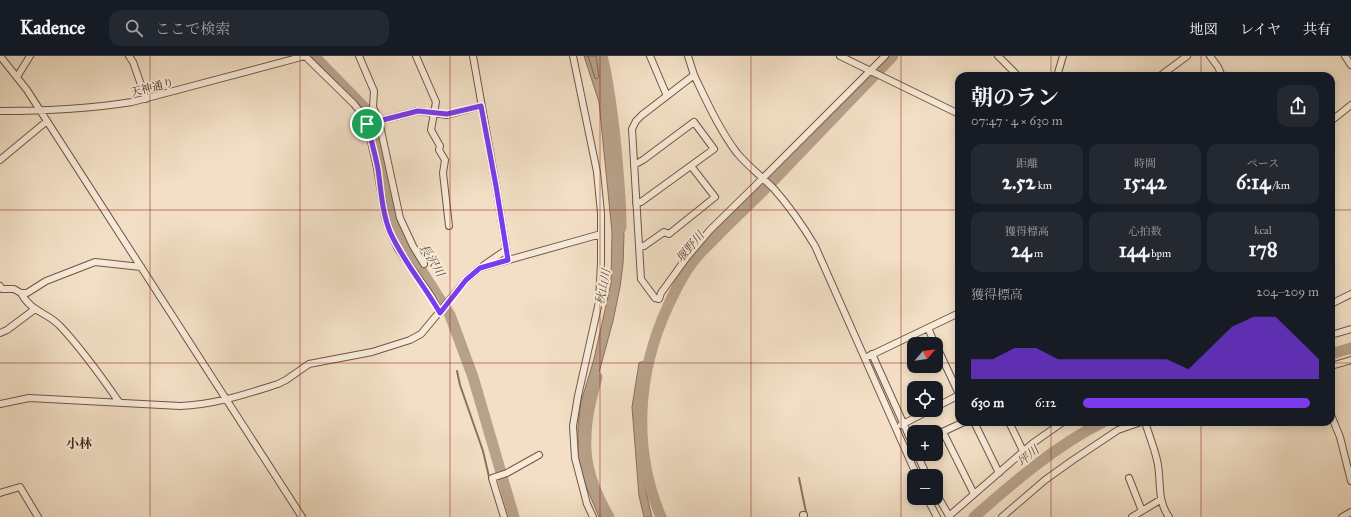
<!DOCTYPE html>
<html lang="ja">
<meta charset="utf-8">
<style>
body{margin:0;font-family:"IM FELL Great Primer","Noto Serif JP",serif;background:#242831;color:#f1f3f6;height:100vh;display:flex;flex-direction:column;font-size:15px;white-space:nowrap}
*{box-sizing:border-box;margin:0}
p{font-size:13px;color:#9ea1a6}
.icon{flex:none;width:22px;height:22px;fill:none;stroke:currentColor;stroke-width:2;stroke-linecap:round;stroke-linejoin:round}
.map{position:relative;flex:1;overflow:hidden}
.details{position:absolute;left:955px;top:16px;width:380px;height:354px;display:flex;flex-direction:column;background:#171b24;border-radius:12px;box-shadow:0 2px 10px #0003}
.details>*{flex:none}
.needle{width:26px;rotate:61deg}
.fabs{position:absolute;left:907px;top:281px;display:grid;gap:8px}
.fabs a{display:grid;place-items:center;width:36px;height:36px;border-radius:8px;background:#171b24;box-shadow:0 2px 10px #0003;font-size:20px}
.pin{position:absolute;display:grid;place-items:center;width:34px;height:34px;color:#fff;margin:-17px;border:2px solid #fff;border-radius:50%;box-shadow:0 1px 4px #0007}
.round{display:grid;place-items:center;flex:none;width:42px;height:42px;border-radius:12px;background:#242831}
.head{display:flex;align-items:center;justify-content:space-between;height:68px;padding:0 16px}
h1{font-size:22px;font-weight:700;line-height:30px}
.stats{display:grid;grid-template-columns:repeat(3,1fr);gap:6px;height:68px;padding:4px 16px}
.stats div{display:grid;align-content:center;border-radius:10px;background:#242831;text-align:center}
.stats b{font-size:20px;font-weight:700}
.stats small{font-size:11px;font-weight:400}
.stats p{font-size:11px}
.chart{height:112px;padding:8px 16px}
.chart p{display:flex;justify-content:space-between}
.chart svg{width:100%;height:72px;margin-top:4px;fill:#7c3aed;opacity:.7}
ul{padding:0 16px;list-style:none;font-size:13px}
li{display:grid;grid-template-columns:64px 48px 1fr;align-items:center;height:30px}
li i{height:10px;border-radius:5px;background:#7c3aed}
header{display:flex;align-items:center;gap:24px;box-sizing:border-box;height:56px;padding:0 20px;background:#171b24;border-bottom:1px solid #363941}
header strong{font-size:19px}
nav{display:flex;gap:22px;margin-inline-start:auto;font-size:14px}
.search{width:280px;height:36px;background:#242831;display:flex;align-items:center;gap:10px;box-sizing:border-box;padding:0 14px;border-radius:12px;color:#9ea1a6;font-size:15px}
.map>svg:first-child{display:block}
.water{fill:#b8a18a;stroke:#8a715c}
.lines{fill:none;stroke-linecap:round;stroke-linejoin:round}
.shore{stroke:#7f6550;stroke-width:1}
.stream{stroke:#8a715c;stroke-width:2}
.river{stroke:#b8a18a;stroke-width:11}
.minor-casing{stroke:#715642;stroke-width:8}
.minor{stroke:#f7ead9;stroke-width:6}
.route-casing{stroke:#fff;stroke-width:8}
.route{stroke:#7c3aed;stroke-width:5}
.grid{fill:none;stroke:#8f2418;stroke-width:1;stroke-opacity:0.55}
.labels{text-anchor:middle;stroke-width:3.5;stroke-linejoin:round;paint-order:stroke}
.street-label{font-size:11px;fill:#462917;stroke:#f7ead9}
.water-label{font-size:12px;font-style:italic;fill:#684d3a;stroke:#f7ead9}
.quarter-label{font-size:13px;font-weight:bold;fill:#462917;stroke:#f7ead9}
</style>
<header>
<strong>Kadence</strong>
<div class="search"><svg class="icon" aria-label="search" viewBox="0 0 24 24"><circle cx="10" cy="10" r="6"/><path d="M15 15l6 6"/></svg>ここで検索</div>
<nav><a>地図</a><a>レイヤ</a><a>共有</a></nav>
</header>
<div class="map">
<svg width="1351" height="461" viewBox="0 0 1351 461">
<rect width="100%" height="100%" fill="#f2dfc5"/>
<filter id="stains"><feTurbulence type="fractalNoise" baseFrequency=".005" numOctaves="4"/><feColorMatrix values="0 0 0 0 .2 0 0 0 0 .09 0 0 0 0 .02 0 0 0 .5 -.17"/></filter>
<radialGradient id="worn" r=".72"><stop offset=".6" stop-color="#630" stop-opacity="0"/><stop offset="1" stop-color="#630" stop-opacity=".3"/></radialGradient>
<path class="water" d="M584,0H600L624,179L623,208L620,231L613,265L585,368L584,402L592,429L606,461H599L586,430L578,404V370L581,346L594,303L611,227L612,176L599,46Z
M647,304C645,317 642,330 641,343C637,382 642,423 652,461H644L639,440L632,351L639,307Z"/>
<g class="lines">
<path class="shore" d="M588,0L595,22L597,23L599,21L596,0"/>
<path class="stream" d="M457,315L460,329L483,395L490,425
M799,422L807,461"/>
<path class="river" d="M314,0L369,56L376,74L396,171L409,195L450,259L473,321L514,461
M602,0C609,27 612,55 615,82C618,112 621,142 621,172
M1331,298L1351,292
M597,321C592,340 586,361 586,382C584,409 595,437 609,461
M661,461C632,393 637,317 668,250C676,233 683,218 695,203C702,194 712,186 720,177C737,160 755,143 772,126C812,84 853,42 893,0
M974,461C1014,426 1055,390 1103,366"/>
<g class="minor-casing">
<path id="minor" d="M0,0L27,34L302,461
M129,0L133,6L146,43
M305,0L354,48L362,58L367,68L377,112L385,161L390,176L398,193L431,240L440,257
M359,0L374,35L373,51L379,65L400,162L413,190L424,208
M416,0L436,46L431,74L440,90L439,94L445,104L443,117L449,170
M473,0L496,130L508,204
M573,0L597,116L601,157V206L599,246L578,340L573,370L575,402L587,448L593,461
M650,0L667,40
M688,0L694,19L642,59L636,65L632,73L641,223L655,242L659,243L661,237L687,201L710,174L763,122L885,0
M840,0L959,58
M998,0L1018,20
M1210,0L1218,11L1222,20
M1345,0L1351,9
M694,19C707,46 719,73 737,97C748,110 762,121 774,133C790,151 803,170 815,190L917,420
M1057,20L1063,0
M1160,20L1187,0
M17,21L30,0
M0,55C44,55 88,53 132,46L305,0
M1331,65L1351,49
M367,68L418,55L447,59L481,50
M0,104L47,65
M634,109L643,104L694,66L714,93L641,146L636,147
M639,191L644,190L664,176L669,178L715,141L691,110
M484,209L506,194
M0,230L2,233H14L21,237H27L46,225L95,206L141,211
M21,237C32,257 47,256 60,270C82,293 101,320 119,346
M1331,248L1351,238
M928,272L935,288
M0,277L7,274L35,253
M1331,279L1351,273
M936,289L959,338
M872,298L914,391
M865,302L959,257
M1331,310L1351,304
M0,348L29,342L180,350C214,349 246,338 278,328L286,324L309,308L372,296L410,284L421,278L466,224L480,212L601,178
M936,351L959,339
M1331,359L1340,381L1351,425
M974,366L999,417
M1009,366L1023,395
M1145,366C1149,379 1154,391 1157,404C1162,425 1156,443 1169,461
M901,369L930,354
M943,376L974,438
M936,379L964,366
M917,398L927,420
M1129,422L1142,455
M0,437L20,431L38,461
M936,437L949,460L1033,387L1063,366
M927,442L937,461
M803,459H804
M504,461L492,422L507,417L539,399
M1002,461L1045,424L1073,404L1118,374L1141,366
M1132,461L1160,444
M1342,461L1351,456"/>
</g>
<use href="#minor" class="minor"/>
</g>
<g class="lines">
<g class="route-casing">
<path id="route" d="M481,50L496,130L508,204L480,212L466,224L440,257C424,229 403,205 390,176C382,156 381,134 378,113C375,98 371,83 367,68L418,55L447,58Z"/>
</g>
<use href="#route" class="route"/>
</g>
<path class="grid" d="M150,0V461M300,0V461M450,0V461M600,0V461M751,0V461M901,0V461M1051,0V20M1201,0V20M0,154H959M1331,154H1351M0,307H914M936,307H959M1331,307H1351M1051,366V461M1201,366V461"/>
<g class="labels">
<g class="street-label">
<text transform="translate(152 31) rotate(-14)" y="4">天神通り</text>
</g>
<g class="water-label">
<text transform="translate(690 191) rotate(-50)" y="4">堰野川</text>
<text transform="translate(432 204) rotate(59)" y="4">長沢川</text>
<text transform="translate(603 231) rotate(-79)" y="4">秋山川</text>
<text transform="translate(1028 400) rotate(-39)" y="4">坪川</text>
</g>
<g class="quarter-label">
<text x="79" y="392">小林</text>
</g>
</g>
<rect width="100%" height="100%" filter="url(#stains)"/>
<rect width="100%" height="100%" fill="url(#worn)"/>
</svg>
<div class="fabs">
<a><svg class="needle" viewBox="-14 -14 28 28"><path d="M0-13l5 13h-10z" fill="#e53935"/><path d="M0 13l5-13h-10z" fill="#9ea1a6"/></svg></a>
<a><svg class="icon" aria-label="locate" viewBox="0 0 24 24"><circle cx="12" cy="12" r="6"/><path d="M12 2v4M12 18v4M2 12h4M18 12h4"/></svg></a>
<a>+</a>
<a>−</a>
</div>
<div class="pin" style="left:367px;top:68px;background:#1e9e55"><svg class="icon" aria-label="arrive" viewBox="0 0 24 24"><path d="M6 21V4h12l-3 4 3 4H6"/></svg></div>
<section class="details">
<div class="head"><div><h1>朝のラン</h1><p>07:47 · 4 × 630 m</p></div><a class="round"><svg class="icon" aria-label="share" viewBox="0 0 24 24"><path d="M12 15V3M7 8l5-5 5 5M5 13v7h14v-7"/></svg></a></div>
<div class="stats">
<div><p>距離</p><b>2.52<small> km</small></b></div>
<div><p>時間</p><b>15:42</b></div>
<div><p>ペース</p><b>6:14<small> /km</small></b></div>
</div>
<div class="stats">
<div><p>獲得標高</p><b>24<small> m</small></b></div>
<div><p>心拍数</p><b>144<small> bpm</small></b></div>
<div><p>kcal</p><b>178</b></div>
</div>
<div class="chart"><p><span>獲得標高</span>204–209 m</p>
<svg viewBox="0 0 160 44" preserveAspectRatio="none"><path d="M0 44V32L10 32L20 25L30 25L40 32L50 32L60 32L70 32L80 32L90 32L100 38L110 25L120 12L130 6L140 6L150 19L160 32V44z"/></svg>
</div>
<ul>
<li><b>630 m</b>6:12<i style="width:96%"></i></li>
</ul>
</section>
</div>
